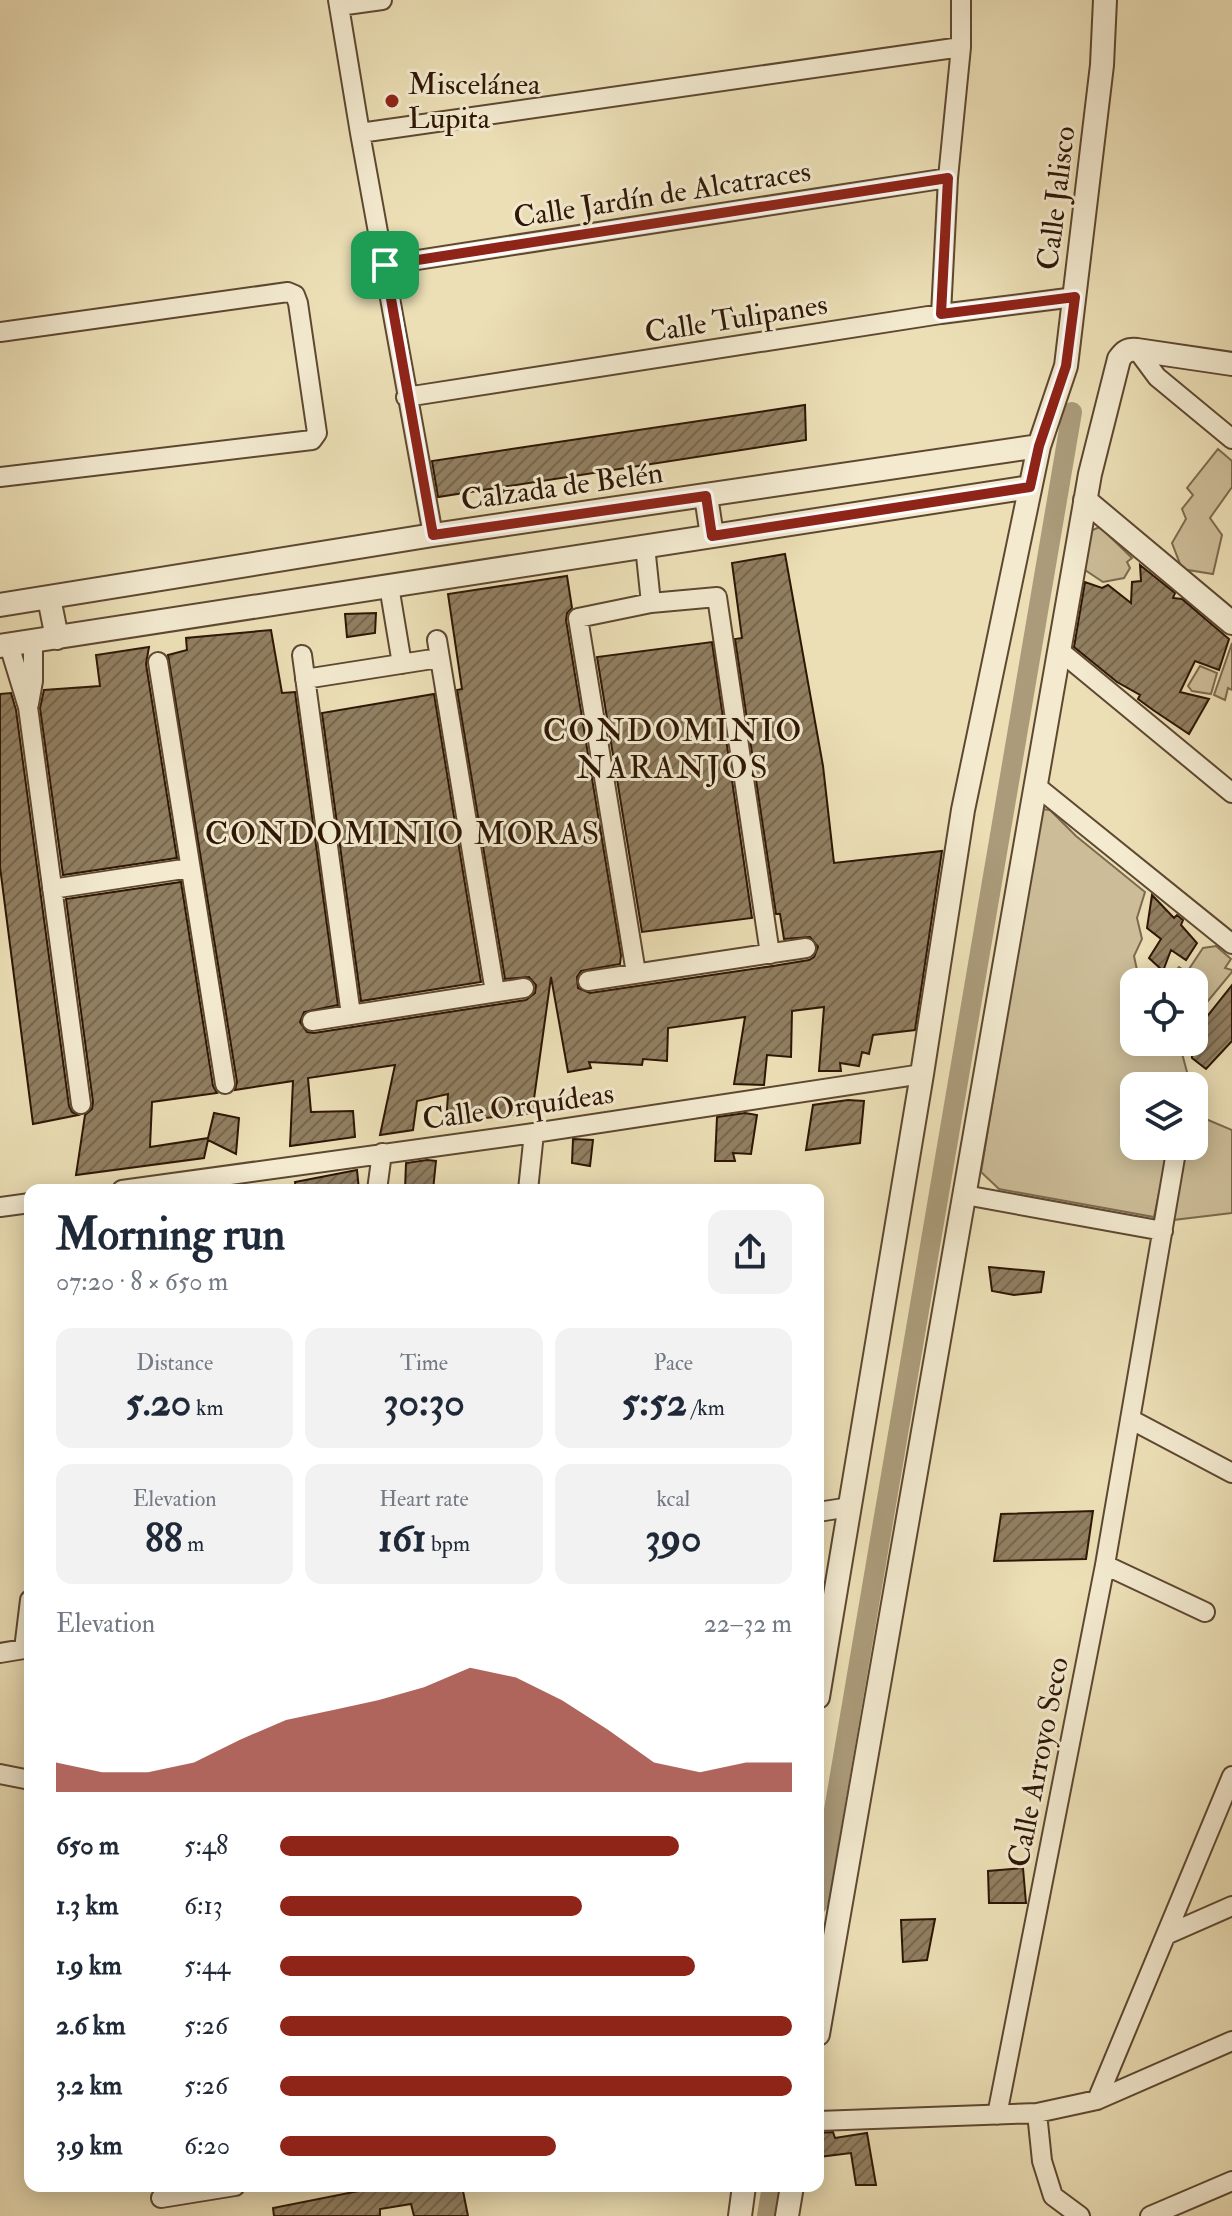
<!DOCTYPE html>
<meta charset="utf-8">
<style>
body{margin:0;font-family:"IM FELL Double Pica",serif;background:#f2f2f3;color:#1f2937;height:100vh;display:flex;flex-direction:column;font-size:30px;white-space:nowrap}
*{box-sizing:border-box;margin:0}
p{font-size:26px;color:#747a83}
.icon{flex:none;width:44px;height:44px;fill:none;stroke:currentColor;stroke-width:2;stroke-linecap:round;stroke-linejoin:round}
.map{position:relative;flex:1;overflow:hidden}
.side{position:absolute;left:24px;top:1184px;width:800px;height:1008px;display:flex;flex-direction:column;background:#fff;border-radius:16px;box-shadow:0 4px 20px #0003}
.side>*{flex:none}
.fabs{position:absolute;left:1120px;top:968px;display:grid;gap:16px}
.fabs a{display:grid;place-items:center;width:88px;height:88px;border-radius:16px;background:#fff;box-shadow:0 4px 20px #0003;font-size:40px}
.pin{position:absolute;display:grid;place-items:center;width:68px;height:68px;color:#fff;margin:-34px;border-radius:16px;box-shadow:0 4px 12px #0006}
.round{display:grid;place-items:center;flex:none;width:84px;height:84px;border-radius:16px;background:#f2f2f3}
.summary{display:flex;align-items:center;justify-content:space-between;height:136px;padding:0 32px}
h1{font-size:44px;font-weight:700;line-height:60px}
.metrics{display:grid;grid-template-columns:repeat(3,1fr);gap:12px;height:136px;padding:8px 32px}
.metrics div{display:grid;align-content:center;border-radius:16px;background:#f2f2f3;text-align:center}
.metrics b{font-size:40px;font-weight:700}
.metrics small{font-size:22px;font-weight:400}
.metrics p{font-size:22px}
.chart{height:224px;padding:16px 32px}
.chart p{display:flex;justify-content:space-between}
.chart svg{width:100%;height:144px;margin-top:8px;fill:#8f2418;opacity:.7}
ul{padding:0 32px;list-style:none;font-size:26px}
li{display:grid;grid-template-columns:128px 96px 1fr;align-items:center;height:60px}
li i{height:20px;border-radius:10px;background:#8f2418}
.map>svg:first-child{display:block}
.park{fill:#ccbd98;stroke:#7d6a4e;stroke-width:2}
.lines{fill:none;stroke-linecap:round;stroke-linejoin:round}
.canal{stroke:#ab9b7a;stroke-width:20}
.building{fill:url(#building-hatch);stroke:#2e1605;stroke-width:2}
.minor-casing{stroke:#5e4831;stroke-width:22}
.tertiary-casing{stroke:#5e4831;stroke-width:26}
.minor{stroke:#f3ead0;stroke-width:18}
.tertiary{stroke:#f3ead0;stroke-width:22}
.route-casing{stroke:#fff;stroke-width:16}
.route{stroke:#8f2418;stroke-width:10}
.poi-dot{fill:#8f2418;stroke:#f3ead0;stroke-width:3}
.labels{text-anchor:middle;stroke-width:6;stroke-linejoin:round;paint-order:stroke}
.poi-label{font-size:30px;fill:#2e1605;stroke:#f3ead0;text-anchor:start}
.street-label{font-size:30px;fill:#2e1605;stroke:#f3ead0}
.neighbourhood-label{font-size:32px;letter-spacing:2px;fill:#2e1605;stroke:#f3ead0}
</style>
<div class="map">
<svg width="1232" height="2216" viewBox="0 0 1232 2216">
<defs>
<pattern id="building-hatch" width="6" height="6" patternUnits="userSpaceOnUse" patternTransform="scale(2)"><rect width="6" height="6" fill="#917f61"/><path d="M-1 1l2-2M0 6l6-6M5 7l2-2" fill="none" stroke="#77674e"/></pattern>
</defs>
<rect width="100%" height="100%" fill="#ecdfb6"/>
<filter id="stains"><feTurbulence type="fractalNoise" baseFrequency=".0025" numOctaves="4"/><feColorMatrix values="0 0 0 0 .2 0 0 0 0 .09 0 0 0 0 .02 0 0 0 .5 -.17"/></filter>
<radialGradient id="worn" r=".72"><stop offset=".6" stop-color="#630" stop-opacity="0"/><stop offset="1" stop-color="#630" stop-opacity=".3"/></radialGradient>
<path class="park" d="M1218,449L1232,461V487L1210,518L1222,535L1213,574L1182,569L1172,543L1186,519L1182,509L1193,495L1187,488Z
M1100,527L1132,558L1127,562L1130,568L1124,578L1103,582L1085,570L1090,531Z
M1232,643V690L1228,688L1225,700L1214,695Z
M1200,666L1217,673L1211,694L1192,691L1188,686Z
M1041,809L1050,810L1076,836L1145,892L1137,918L1142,939L1134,956L1137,970L1152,982H1134V1042H1179L1187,1072L1183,1086H1134V1146H1169L1154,1217L999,1189L981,1172Z
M1216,946L1231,959L1225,968L1232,970V972L1194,1018V982H1157L1163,971L1171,976L1179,967L1187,972L1203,948Z
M1194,1114L1232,1130V1213L1173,1220L1186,1146H1194Z"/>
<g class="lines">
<path class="canal" d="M818,1904L1072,412
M767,2216L772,2186"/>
</g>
<path class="building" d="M805,405L806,440L438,497L432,461Z
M785,554L823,766L834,863L942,851L915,1030L873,1035L869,1054L862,1052L859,1066L840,1063L841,1071H819L824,1007L792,1011L791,1057L767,1055L764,1085L734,1084L745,1017L668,1028L667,1061L643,1059L642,1065L589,1062L591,1068L568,1072L551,977L532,1113L476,1119L446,1125L448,1094L417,1101L413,1130L380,1135L395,1065L308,1078L311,1112L353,1111L355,1137L290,1146L293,1081L235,1090L237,1082L168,655L187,650L186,638L271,630L282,693L295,692L338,1005L304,1012L300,1022L307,1032L314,1033L526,1000L535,993L536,985L529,977L505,979L457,690L462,689L448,594L567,576L572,608L567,613L566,620L621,955L620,964L581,971L577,977L578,988L590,993L773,966L809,960L814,957L818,947L810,937L784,939L780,914H776L735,639L742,638L732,563Z
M1140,565L1175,593L1173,598L1182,599L1229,639L1219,670L1195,661L1180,692L1209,699L1189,734L1153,710L1138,699L1140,695L1117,682L1074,647L1085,582L1102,588L1108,585L1131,603L1132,582L1141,581Z
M376,613L375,633L347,637L345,614Z
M712,642L752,918L642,932L597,657Z
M149,647L146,664L177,858L63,875L40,708L44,690L100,686L96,655Z
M11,693L16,710L69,1106L72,1112L78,1115L33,1124L0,867V694Z
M434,694L481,982L361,1001L322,713Z
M181,882L213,1086L217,1093L152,1102L150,1147L208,1138L214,1113L239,1118L236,1154L208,1140L204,1158L76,1175L85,1115L92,1109L93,1102L66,899Z
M1152,895L1174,918L1177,915L1183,920L1181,925L1197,943L1186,960L1171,950L1163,971L1149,958L1161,939L1147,928Z
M1232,985V1041L1206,1069L1192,1058L1191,1042H1194V1033Z
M848,1100L864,1101L860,1143L806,1150L813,1105Z
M745,1113L757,1115L751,1154L733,1153L735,1161H715L717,1117Z
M573,1139L593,1140L590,1166L572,1163Z
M427,1160L436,1161L433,1190H405L406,1163Z
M357,1170L359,1190H296L295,1182Z
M989,1267L1044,1272L1041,1292L1014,1295L992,1291Z
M1093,1511L1086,1559L994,1561L1001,1514Z
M1023,1868L1026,1903H989L988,1871Z
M935,1919L927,1960L903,1962L901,1920Z
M833,2132L835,2138L867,2133L876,2185H856L851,2153L818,2157V2133Z
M384,2186H462L468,2216H414L411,2204L380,2209V2216H274L273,2208Z"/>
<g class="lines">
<g class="minor-casing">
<path id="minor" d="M338,0L360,133L433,535
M339,6L382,0
M360,133L961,47
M385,265L948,178
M941,314L948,178L961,47V0
M0,332L288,292L295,295L298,303L317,433L312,440L0,477
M1137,350L1157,377L1232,439
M406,397L941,314L1075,297
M645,546L651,603
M389,586L402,664
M437,640L495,992
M9,645L28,707L81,1104
M1060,651L1232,793
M302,655L351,1015
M158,662L225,1084
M305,679L439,658
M29,704L33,681V641
M1035,785L1232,944
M52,889L190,868
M636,973L578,618L651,603L717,597L770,954
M588,981L806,948
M312,1021L524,988
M122,1190L534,1133L922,1074
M377,1190L382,1153
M528,1190L534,1133
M965,1195L1163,1231
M0,1207L30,1203
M1130,1419L1232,1473
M818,1512L850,1507
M1105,1565L1205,1612
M24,1649L30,1600
M0,1653L30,1648
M0,1774L30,1780
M1166,1935L1232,1906
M1097,2100L1232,1776
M1037,2113L1042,2161L1053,2196L1080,2216
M997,2115L1105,1565L1177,1146
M818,2121L1037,2113L1097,2100L1232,2041
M161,2198L235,2186
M1150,2216L1232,2181"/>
</g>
<g class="tertiary-casing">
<path id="tertiary" d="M706,496L712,536
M1085,500L1232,623
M49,598L57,638
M0,605L433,535L1039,446
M0,646L1030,487
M818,1697L922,1074L963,810L1039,446L1066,366L1102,65L1105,0
M818,2034L1090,474L1119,359C1124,352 1127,349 1137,350L1232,364
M740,2216L744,2186
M787,2216L792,2186"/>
</g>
<use href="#minor" class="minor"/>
<use href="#tertiary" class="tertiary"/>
</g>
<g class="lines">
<g class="route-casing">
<path id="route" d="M948,178L941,314L1075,297L1066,366L1039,446L1030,487L712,536L706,496L433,535L385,265Z"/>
</g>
<use href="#route" class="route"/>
</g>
<circle class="poi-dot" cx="392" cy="101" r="8"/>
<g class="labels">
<g class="poi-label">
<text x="408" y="94">Miscelánea<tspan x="408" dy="34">Lupita</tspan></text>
</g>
<g class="street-label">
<text transform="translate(662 194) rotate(-9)" y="10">Calle Jardín de Alcatraces</text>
<text transform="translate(1056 198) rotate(-83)" y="10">Calle Jalisco</text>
<text transform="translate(736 318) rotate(-9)" y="10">Calle Tulipanes</text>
<text transform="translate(562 486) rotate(-8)" y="10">Calzada de Belén</text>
<text transform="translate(518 1106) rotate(-8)" y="10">Calle Orquídeas</text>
<text transform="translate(1038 1762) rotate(-79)" y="10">Calle Arroyo Seco</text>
</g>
<g class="neighbourhood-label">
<text x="673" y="741">CONDOMINIO<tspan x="673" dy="37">NARANJOS</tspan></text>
<text x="403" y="844">CONDOMINIO MORAS</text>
</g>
</g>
<rect width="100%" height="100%" filter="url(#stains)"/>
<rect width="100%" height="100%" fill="url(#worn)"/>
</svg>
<div class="fabs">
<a><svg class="icon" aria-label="locate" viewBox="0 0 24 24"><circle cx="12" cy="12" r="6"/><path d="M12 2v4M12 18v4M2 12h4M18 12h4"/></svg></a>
<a><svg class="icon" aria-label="layers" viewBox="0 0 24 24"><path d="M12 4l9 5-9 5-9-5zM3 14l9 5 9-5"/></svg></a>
</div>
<div class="pin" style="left:385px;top:265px;background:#1e9e55"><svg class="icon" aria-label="arrive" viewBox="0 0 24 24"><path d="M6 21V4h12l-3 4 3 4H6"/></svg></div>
<section class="side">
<div class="summary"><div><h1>Morning run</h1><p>07:20 · 8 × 650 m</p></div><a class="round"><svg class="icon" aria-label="share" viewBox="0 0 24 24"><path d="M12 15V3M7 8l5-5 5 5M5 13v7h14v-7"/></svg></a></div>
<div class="metrics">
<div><p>Distance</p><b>5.20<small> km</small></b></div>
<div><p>Time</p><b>30:30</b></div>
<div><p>Pace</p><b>5:52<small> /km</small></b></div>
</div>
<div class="metrics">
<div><p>Elevation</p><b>88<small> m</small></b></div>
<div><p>Heart rate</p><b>161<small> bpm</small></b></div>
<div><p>kcal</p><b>390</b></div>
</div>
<div class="chart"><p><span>Elevation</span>22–32 m</p>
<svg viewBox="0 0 160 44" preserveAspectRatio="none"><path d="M0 44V35L10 38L20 38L30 35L40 28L50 22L60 19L70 16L80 12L90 6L100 9L110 16L120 25L130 35L140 38L150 35L160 35V44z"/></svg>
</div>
<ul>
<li><b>650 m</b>5:48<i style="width:78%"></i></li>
<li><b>1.3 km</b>6:13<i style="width:59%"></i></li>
<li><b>1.9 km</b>5:44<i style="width:81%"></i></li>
<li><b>2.6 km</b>5:26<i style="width:100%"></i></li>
<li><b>3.2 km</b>5:26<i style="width:100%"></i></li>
<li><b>3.9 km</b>6:20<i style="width:54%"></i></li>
</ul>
</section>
</div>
